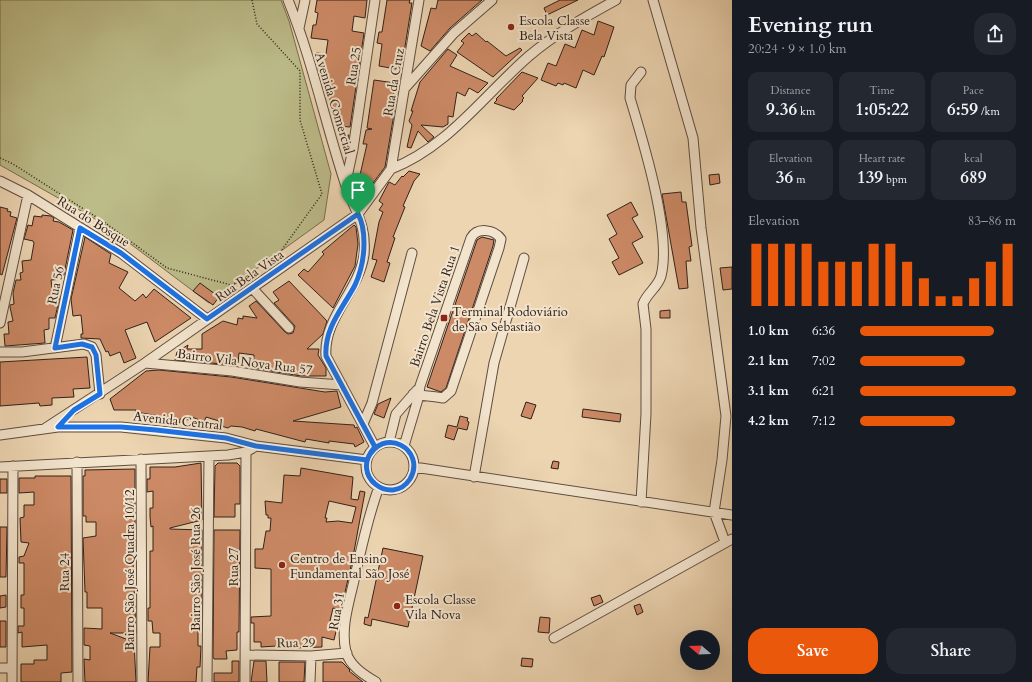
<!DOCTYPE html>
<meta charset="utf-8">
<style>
body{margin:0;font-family:Cardo,serif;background:#242831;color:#f1f3f6;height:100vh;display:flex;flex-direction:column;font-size:15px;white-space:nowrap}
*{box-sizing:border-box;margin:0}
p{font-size:13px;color:#9ea1a6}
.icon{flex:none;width:22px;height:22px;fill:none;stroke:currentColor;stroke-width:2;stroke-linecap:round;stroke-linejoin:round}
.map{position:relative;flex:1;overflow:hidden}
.panel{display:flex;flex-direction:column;background:#171b24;width:300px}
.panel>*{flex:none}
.needle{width:26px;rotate:289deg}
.buttons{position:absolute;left:680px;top:630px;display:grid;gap:8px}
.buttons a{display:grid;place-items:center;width:40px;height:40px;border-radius:50%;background:#171b24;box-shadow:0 4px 16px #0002;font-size:20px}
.pin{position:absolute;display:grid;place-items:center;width:34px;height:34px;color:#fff;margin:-41px -17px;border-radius:50% 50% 50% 0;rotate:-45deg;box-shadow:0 0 4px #0007}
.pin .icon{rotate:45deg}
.round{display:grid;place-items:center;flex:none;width:42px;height:42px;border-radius:16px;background:#242831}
.head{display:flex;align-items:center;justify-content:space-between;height:68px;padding:0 16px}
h1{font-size:22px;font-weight:700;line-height:30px}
.metrics{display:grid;grid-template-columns:repeat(3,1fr);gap:6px;height:68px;padding:4px 16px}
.metrics div{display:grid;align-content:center;border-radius:10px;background:#242831;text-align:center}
.metrics b{font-size:17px;font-weight:700}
.metrics small{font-size:11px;font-weight:400}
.metrics p{font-size:11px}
.chart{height:112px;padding:8px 16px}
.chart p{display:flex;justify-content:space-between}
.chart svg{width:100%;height:72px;margin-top:4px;stroke:#ea580c;stroke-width:6}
.primary-button{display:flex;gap:8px;margin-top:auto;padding:8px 16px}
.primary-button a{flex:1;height:46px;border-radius:16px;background:#ea580c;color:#fff;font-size:16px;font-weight:700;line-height:46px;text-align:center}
.primary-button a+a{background:#242831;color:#f1f3f6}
ul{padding:0 16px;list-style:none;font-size:13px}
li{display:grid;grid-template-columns:64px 48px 1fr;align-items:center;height:30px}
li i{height:10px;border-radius:5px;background:#ea580c}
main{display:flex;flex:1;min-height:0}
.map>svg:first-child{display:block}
.green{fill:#bcbc89;stroke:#766e52}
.building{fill:#cd8a66;stroke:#2f201b;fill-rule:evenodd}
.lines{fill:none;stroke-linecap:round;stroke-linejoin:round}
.minor-casing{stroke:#5e4d41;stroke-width:11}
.path{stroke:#2f201b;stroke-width:1.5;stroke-dasharray:1 2;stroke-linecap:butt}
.minor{stroke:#f3e4cd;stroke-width:9}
.route-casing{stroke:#fff;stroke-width:8}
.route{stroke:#1a73e8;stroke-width:5}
.poi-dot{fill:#8f2418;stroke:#f3e4cd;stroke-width:1.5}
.labels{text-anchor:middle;stroke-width:4;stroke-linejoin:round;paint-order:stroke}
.poi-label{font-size:13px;fill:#2f201b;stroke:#f3e4cd;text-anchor:start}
.street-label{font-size:13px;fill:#2f201b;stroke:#f3e4cd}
</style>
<main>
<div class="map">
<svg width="732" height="682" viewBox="0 0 732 682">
<rect width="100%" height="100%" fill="#edd5b2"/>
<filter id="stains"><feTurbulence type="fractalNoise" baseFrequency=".005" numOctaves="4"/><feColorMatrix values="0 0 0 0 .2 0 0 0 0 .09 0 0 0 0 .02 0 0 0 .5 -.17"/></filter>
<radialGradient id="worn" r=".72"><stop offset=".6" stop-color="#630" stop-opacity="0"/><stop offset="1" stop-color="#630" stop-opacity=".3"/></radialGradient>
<path class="green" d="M0,0H281L289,21L331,174L324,220L209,303L104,224L0,165Z"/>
<path class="building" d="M317,0H367L365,18L354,16L352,31L364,33L350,127L338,126L316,53L326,54L328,40L311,38L313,25H316L318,13L315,12Z
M387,0H410L409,3H412L403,59L397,58L396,69L379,66L382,44L377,43L379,32H382Z
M438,0H482L450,28L430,51L421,46L431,8L436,9Z
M560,0H578L547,15L544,8Z
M598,21L614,27L604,57L602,56L594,75L583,70L576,88L564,83L563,85L558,83L556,86L541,80L548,63L556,66L565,44L575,48L582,30L594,35Z
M469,33L472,36L476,33L486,42L487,41L506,56L520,48L522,50L493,77L457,52L464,43L461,41Z
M448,49L457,55L450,66L488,83L478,93L469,88L465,96L457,92L453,117L448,116V124L443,127L421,125L434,137L428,142L418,131L411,148L407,147L412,125L409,121L413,111H411L420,82Z
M522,72L538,78L522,96L524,98L522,100L523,101L514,110L494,103L497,100L496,99Z
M374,80L395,83L393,101H396L395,108L385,167L364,195L358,193L360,175L367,144H363L366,130L372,129L367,128Z
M349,135L346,153H345L340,137Z
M409,171L420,174L414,181L403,206L405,207L393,237L395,238L387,262L390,263L384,282L371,277L377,260L372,259L379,222L383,212L379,210L383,204L379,201L389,182L395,185L402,176L403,177Z
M719,174L720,183L710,185L709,175Z
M681,192L682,202H686L692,246L689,247L691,261H686L688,288L679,289L662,194Z
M631,202L638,215L632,218L643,237L632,243L643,263L619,275L612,262L619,258L609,239L617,234L607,215Z
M0,207L8,209L7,211L11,212L10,216L17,218L2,275L0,274Z
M42,215L51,216L54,218L53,221L59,222L73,230L63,279L51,280L53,296H60L55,318H49V329L44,330L45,343L5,346L4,334H9L8,322L13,321L10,307V305L14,304L13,293L16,280H21L20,273L23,272L22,261L31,260L34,243L33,241L24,239L28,225L32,226L34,216L42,217Z
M354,225L356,227L358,244L355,266L333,308L298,275L304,269L308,272L324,254L322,252Z
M85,237L111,254L109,263L128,272L119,288L135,301L143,294L146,298L154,289L191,318L155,342L147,322L125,330L136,358L124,363L120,352L110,356L108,351L106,352L100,339L81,338V334H83L81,315L73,316L71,299Z
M482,237L494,240L493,246L446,388L441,392L427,387L477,240Z
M732,267V289L723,290L720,268Z
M289,281L327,321L323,334L307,349H319L318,355L326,368V376H301L253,368L254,355L239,353L238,363H235L234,365L175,360L177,352L188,345L187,349H202V334L223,321L237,325L238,318L243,319V316L257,318L249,306L256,301L285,332L288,334L293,333L295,326L274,303L279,300L273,292Z
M200,283L219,297L213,305L193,291Z
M670,310V318H660V311Z
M87,357L90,388L73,389L74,397L52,398V405L40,406L39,403L0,406V362Z
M159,370L231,377L325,392L337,391L341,407L293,421L354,425L355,428L357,427L364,442L355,447L354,444L329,441V443L306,439L305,442L256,429L255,431L242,427L231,426L228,428L218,425L219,421L206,417L204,422L192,417L191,420L180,419V423L170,422V418L136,412V410H114L110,399L146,371Z
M391,398L384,418L374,414L378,404Z
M526,402L536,405L531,419L521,416Z
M583,409L621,414L620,422L582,417Z
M460,416L468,418L467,421L469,422L467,430L458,428L454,440L445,437L448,425L457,427Z
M553,461L559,462L558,469L551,468Z
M201,463L202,520L170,528V529L202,530V615L200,620H198V646H201L200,667H197L196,682H148L150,647H160V633H153L152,621H148V608H150V551H153V526L151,527L150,517V508H153V491L147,492V479H150V467H175Z
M218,463H237L240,466V504H235V517H214L215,466Z
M301,468L353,477L351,499L358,500L360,491L365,492L353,557L341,610L333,608L330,621L338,623L334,640L322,637V647L292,648V645L261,647V642H254V623H251V617L271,616V569L255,568V549H263L266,531H270L271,518H268V515H266L265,501L282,503L284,475L300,476ZM329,501L356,507L352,523L338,521L326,522L327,518H325Z
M135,469V562H133L136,633H110L134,642L136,682H85L84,659L90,660V646L84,645V628L102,629V608H87V592H85L83,538L96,536V522H86V516H83V476H85V470Z
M35,476H71L72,672L61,673V682H21V664H34V660H47V645L22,647V632L18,633V626H24V608H21V595H24V563H19V557L24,556L29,543L21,542L20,518L24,517V505H34V492L19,493V478H35Z
M0,479H7V493H0Z
M0,527H7L6,577H0Z
M214,530H240L239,632H237V650L226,651L227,659H214L213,657Z
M383,548L423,556L408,627L372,619L371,626L364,624L365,617L368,618Z
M6,595V607L0,608V596Z
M600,595L603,602L594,606L591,598Z
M640,604L643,612L637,615L634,606Z
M540,617L550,618L549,633L538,632Z
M0,621H6V647H0Z
M522,658L533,659L532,667L521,666Z
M232,661H239V682H214V673H232Z
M254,661H266L267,682H251Z
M279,662H305L304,682H279Z
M323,662H342L350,670L349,671L363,682H323Z"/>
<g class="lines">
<g class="minor-casing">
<path id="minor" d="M288,0C312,59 325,122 345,183C354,210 367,224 364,255C359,291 323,318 326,356L375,447
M653,0L693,138L701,228L726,416L722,460L714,512L725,542
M299,28L305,0
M641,72L631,85L630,98C643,141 672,234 661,276C658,287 647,293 643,304L646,329V414L641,502
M405,88L454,33L492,0
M391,169C448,147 483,96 529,56C555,34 585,17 616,0
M0,181L28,195L121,253L207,319
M346,182L353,149L375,0
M253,289L289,328
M0,323L28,195
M55,348L80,228
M0,352H22L84,344L92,347L96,355L100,394
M145,363L232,371L300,382L342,385
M363,424L372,403L412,253
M44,429L145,363L358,214L391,169L419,0
M0,435L58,427H121L226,438L256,446L367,460
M389,442L396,414L417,390
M366 466a24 24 0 1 1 48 0a24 24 0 1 1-48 0Z
M404,446L418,399L420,386L471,238C477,227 494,229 501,239L499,248L451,391L443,398C433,396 423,396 413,394
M141,459L142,682
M77,462L78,682
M0,467L228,455L246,452L256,446
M414,467L732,515
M474,477L494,363L524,258
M554,638L732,539
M246,655L311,656L347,653
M0,668H12
M12,682L13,466
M207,682L209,456
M245,682L246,452
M310,682L311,656
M376,682C364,675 350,666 346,652C340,627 350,600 355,576C362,546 368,516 379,487"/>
</g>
<path class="path" d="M252,0L257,24L300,71V120L322,194L273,262
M0,158L13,164L104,222L167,268L231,285L254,275"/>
<use href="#minor" class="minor"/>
</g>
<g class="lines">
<g class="route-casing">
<path id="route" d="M358,214L207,319L121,253L80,228L55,348L82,344L92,347L96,355L100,394L74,410L58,427H121L156,430L226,438L256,446L367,460C383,424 427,450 410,479C392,507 348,476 375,447L326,356C324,328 343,308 355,285C361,272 364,258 364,243C364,232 363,223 358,214"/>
</g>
<use href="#route" class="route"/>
</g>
<g class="poi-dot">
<circle cx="511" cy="27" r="4"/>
<rect x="440" y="314" width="8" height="8" rx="2"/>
<circle cx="282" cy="565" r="4"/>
<circle cx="397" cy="606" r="4"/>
</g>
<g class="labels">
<g class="poi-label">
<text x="519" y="25">Escola Classe<tspan x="519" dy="15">Bela Vista</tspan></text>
<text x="452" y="316">Terminal Rodoviário<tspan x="452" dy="15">de São Sebastião</tspan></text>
<text x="290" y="563">Centro de Ensino<tspan x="290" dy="15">Fundamental São José</tspan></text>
<text x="405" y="604">Escola Classe<tspan x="405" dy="15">Vila Nova</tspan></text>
</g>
<g class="street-label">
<text transform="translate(353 66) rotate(-81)" y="5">Rua 25</text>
<text transform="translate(393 82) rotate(-80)" y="5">Rua da Cruz</text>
<text transform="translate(335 103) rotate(73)" y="5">Avenida Comercial</text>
<text transform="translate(94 221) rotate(32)" y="5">Rua do Bosque</text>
<text transform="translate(249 275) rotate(-35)" y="5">Rua Bela Vista</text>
<text transform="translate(55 285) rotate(-78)" y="5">Rua 56</text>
<text transform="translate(434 306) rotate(-71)" y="5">Bairro Bela Vista Rua 1</text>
<text transform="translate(245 361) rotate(7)" y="5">Bairro Vila Nova Rua 57</text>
<text transform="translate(178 420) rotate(6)" y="5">Avenida Central</text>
<text transform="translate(233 567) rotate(-90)" y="5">Rua 27</text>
<text transform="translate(195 569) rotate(-90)" y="5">Bairro São José Rua 26</text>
<text transform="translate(129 570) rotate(-90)" y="5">Bairro São José Quadra 10/12</text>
<text transform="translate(64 572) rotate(-90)" y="5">Rua 24</text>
<text transform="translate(336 611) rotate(-80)" y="5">Rua 31</text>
<text transform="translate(296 642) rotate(-1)" y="5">Rua 29</text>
</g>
</g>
<rect width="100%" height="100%" filter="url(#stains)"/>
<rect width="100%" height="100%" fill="url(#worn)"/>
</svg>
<div class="buttons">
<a><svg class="needle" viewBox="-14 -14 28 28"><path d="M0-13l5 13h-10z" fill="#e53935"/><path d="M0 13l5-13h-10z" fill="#9ea1a6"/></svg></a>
</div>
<div class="pin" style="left:358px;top:214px;background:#1e9e55"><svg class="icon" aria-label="arrive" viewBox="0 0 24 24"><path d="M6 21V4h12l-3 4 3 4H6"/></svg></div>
</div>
<section class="panel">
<div class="head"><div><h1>Evening run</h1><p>20:24 · 9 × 1.0 km</p></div><a class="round"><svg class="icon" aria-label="share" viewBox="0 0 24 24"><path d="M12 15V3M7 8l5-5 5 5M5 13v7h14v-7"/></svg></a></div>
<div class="metrics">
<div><p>Distance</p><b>9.36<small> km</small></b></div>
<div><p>Time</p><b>1:05:22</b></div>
<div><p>Pace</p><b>6:59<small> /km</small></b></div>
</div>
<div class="metrics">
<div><p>Elevation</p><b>36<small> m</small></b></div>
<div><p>Heart rate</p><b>139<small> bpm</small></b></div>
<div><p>kcal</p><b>689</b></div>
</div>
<div class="chart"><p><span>Elevation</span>83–86 m</p>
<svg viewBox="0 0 160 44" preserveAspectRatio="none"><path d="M5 44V6M15 44V6M25 44V6M35 44V6M45 44V17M55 44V17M65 44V17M75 44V6M85 44V6M95 44V17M105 44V27M115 44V38M125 44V38M135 44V27M145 44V17M155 44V6"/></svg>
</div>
<ul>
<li><b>1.0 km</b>6:36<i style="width:86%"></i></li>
<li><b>2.1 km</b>7:02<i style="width:67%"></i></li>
<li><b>3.1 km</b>6:21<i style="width:100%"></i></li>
<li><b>4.2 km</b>7:12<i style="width:61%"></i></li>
</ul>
<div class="primary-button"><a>Save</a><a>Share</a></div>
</section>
</main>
